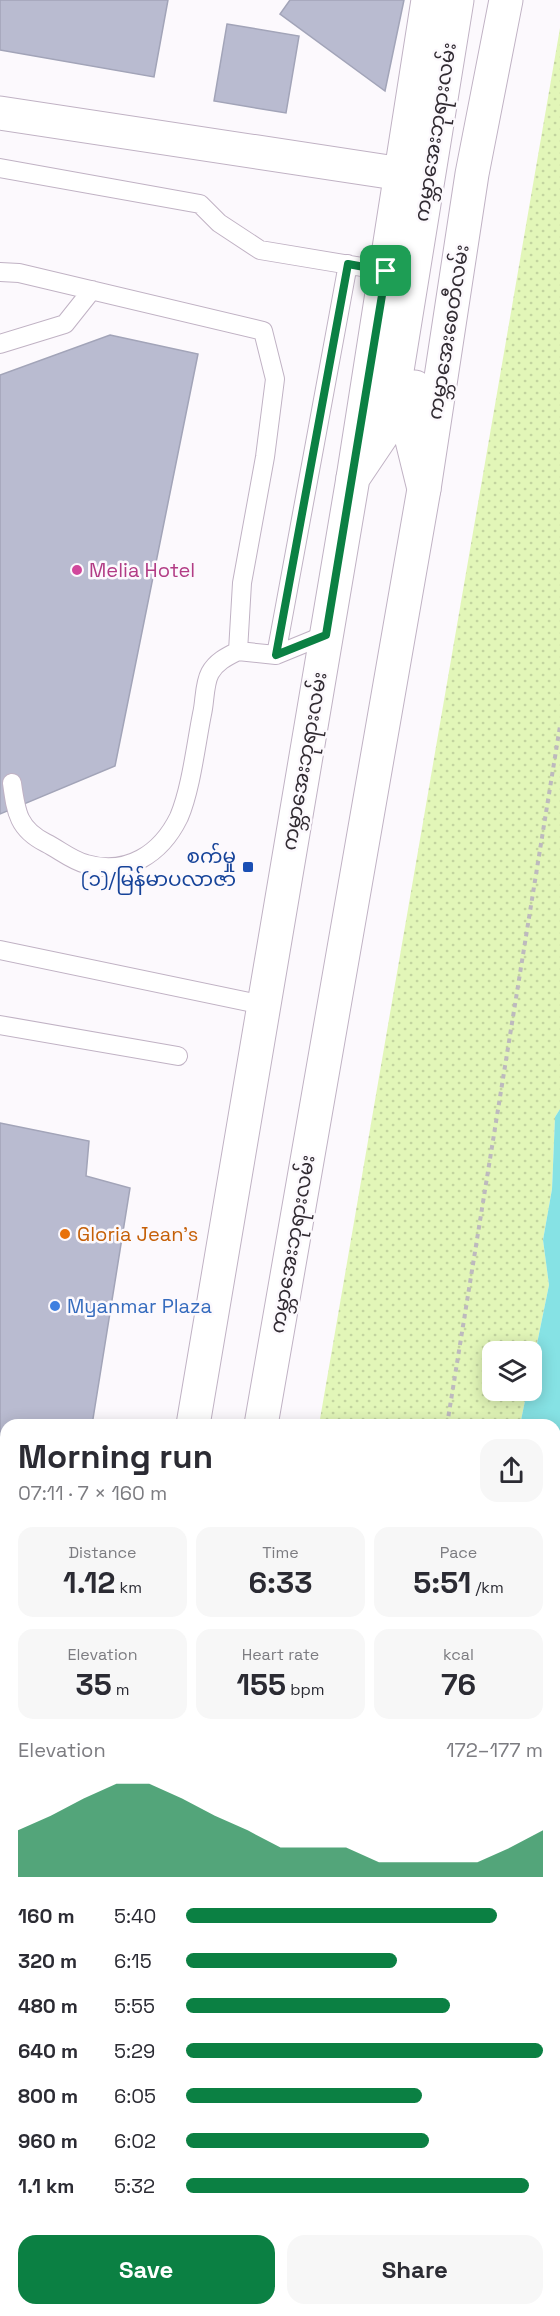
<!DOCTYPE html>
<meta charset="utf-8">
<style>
body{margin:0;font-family:"Space Grotesk","Noto Sans Myanmar",sans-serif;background:#f7f7f7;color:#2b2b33;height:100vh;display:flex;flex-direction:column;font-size:22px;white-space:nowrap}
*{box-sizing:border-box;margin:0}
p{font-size:20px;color:#7c7c81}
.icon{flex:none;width:33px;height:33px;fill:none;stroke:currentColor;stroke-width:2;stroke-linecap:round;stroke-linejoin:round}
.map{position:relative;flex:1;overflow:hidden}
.drawer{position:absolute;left:0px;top:1419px;width:561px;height:897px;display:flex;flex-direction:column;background:#fff;border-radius:18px 18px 0 0;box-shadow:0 3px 15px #0003}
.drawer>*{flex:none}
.fabs{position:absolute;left:482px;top:1341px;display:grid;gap:12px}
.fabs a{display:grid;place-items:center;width:60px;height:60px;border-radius:12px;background:#fff;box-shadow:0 3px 15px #0003;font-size:30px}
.pin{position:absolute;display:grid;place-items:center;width:51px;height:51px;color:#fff;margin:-26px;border-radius:12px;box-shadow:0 3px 9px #0006}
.round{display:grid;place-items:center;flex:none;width:63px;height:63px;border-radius:18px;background:#f7f7f7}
.headline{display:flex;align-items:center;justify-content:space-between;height:102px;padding:0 18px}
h1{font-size:33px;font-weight:800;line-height:45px}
.metrics{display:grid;grid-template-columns:repeat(3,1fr);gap:9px;height:102px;padding:6px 18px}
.metrics div{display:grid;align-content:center;border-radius:15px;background:#f7f7f7;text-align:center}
.metrics b{font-size:30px;font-weight:800}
.metrics small{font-size:16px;font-weight:400}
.metrics p{font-size:16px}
.chart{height:168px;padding:12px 18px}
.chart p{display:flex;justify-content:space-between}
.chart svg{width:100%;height:108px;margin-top:6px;fill:#0b8043;opacity:.7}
.action{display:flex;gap:12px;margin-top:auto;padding:12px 18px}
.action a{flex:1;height:69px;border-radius:18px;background:#0b8043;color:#fff;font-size:24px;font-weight:800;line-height:69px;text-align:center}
.action a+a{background:#f7f7f7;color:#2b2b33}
ul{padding:0 18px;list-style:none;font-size:20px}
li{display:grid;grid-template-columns:96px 72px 1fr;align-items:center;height:45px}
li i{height:15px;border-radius:8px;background:#0b8043}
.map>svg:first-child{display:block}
.green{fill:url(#green-dots)}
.water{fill:#86e2e4}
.building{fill:#b9bbd0;stroke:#a2a4b8;stroke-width:1.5}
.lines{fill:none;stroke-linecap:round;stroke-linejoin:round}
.service-casing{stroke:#c0b2c4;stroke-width:20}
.minor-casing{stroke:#c0b2c4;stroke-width:35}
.secondary-casing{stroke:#c0b2c4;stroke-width:35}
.primary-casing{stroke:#c0b2c4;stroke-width:35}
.path{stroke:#bdb9be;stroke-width:4;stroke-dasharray:4.5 4.5;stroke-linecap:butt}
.service{stroke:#fff;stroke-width:18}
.minor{stroke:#fff;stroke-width:33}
.secondary{stroke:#fff;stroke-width:33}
.primary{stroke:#fff;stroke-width:33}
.route-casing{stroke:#fff;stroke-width:12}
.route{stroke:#0b8043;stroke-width:8}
.hotel-dot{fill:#d1479c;stroke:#fcf9fd;stroke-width:2}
.transit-dot{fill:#1a4fb4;stroke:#fcf9fd;stroke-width:2}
.food-dot{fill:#e8710a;stroke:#fcf9fd;stroke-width:2}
.shop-dot{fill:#3f7fe0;stroke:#fcf9fd;stroke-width:2}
.labels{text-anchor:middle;stroke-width:5;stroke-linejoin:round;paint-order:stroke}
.street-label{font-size:20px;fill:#312b32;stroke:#fcf9fd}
.hotel-label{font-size:20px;fill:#b23c85;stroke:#fcf9fd;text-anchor:start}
.transit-label{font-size:20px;fill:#164399;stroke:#fcf9fd;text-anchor:end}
.food-label{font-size:20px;fill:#c56008;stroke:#fcf9fd;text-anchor:start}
.shop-label{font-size:20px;fill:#366cbe;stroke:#fcf9fd;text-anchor:start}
</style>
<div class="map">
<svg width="560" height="2316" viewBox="0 0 560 2316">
<defs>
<pattern id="green-dots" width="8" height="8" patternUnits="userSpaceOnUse" patternTransform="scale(1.5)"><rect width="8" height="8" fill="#e2f6b8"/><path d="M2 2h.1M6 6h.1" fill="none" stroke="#c2d39f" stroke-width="1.8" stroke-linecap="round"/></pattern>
</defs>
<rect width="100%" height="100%" fill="#fcf9fd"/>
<path class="green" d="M560,28V1109L555,1117L552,1189L543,1240L549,1285L531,1373V1352H492V1390L527,1391L520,1425H319Z
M166,2310H344L343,2316H165Z"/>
<path class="water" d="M560,1109V2316H379L378,2310H555V1425H520L527,1391L531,1390V1373L549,1285L543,1240L552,1189L555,1117Z"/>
<path class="building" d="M0,0H168L154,77L0,50Z
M290,0H404L385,91L280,14Z
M227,24L299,36L286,113L214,101Z
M110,335L198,354L115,766L0,814V375Z
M0,1123L89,1141L86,1176L130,1188L92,1425H6V1685L0,1684Z"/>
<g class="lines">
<g class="service-casing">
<path id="service" d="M0,168L200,204L219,223L260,250L386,271
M0,272L19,273L263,331L275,379L265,457L242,583L238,651L276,655L325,635
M0,344L65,324L92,290
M276,655L348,264
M12,783C16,812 18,829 46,843C60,850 71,860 86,864C127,876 161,854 179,817C191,789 196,744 202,714C205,702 204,684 210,673C216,662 226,657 238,651
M0,950L263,1005
M0,1025L178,1056"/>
</g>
<g class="minor-casing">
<path id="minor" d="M0,113L402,174"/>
</g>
<g class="secondary-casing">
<path id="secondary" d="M353,478L428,0
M424,489L472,174L506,0"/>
</g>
<g class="primary-casing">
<path id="primary" d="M193,1425L353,478L388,426L457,0
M261,1425L424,489L409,428L415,387
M0,1702L6,1700
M0,1972H6
M0,2028L6,2033
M0,2138L6,2143
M52,2316L53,2310
M117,2316L118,2310"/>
</g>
<path class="path" d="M447,1425L560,726
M308,2316L309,2310"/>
<use href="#service" class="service"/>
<use href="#minor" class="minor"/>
<use href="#secondary" class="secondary"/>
<use href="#primary" class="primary"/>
</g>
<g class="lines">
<g class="route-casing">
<path id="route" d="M348,264L386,271L326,635L276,655Z"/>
</g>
<use href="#route" class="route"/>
</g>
<circle class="hotel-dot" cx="77" cy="570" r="6"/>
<rect class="transit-dot" x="242" y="861" width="12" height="12" rx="3"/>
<circle class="food-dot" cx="65" cy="1234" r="6"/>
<circle class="shop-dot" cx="55" cy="1306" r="6"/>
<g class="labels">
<g class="street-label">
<text transform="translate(435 132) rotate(-81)" y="7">ကမ္ဘာအေးဘုရားလမ်း</text>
<text transform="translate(448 332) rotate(-81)" y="7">ကမ္ဘာအေးစေတီလမ်း</text>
<text transform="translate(304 761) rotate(-80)" y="7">ကမ္ဘာအေးဘုရားလမ်း</text>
<text transform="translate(292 1244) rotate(-80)" y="7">ကမ္ဘာအေးဘုရားလမ်း</text>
</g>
<g class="hotel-label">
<text x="89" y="577">Melia Hotel</text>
</g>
<g class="transit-label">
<text x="236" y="863">စက်မှု<tspan x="236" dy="23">(၁)/မြန်မာပလာဇာ</tspan></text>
</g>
<g class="food-label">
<text x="77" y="1241">Gloria Jean's</text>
</g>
<g class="shop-label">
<text x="67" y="1313">Myanmar Plaza</text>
</g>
</g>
</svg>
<div class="fabs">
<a><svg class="icon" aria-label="layers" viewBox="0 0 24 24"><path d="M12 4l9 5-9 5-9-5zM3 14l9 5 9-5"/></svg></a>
</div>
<div class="pin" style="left:386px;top:271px;background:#1e9e55"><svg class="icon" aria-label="arrive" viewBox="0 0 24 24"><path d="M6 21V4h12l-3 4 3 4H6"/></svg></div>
<section class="drawer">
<div class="headline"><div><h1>Morning run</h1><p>07:11 · 7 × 160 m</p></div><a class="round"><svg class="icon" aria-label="share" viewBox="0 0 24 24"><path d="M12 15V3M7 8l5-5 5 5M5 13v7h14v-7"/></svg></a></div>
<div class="metrics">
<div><p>Distance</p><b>1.12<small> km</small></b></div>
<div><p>Time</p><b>6:33</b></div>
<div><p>Pace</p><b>5:51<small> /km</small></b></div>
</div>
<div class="metrics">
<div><p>Elevation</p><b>35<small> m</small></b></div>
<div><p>Heart rate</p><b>155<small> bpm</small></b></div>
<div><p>kcal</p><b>76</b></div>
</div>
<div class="chart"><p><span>Elevation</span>172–177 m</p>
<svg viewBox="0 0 160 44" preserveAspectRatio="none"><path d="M0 44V25L10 19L20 12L30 6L40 6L50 12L60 19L70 25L80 32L90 32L100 32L110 38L120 38L130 38L140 38L150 32L160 25V44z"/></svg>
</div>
<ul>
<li><b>160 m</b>5:40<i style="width:87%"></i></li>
<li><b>320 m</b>6:15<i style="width:59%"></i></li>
<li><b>480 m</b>5:55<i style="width:74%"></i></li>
<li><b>640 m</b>5:29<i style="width:100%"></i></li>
<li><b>800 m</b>6:05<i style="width:66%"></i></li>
<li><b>960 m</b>6:02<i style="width:68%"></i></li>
<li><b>1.1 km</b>5:32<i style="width:96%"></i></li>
</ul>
<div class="action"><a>Save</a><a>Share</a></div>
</section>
</div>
